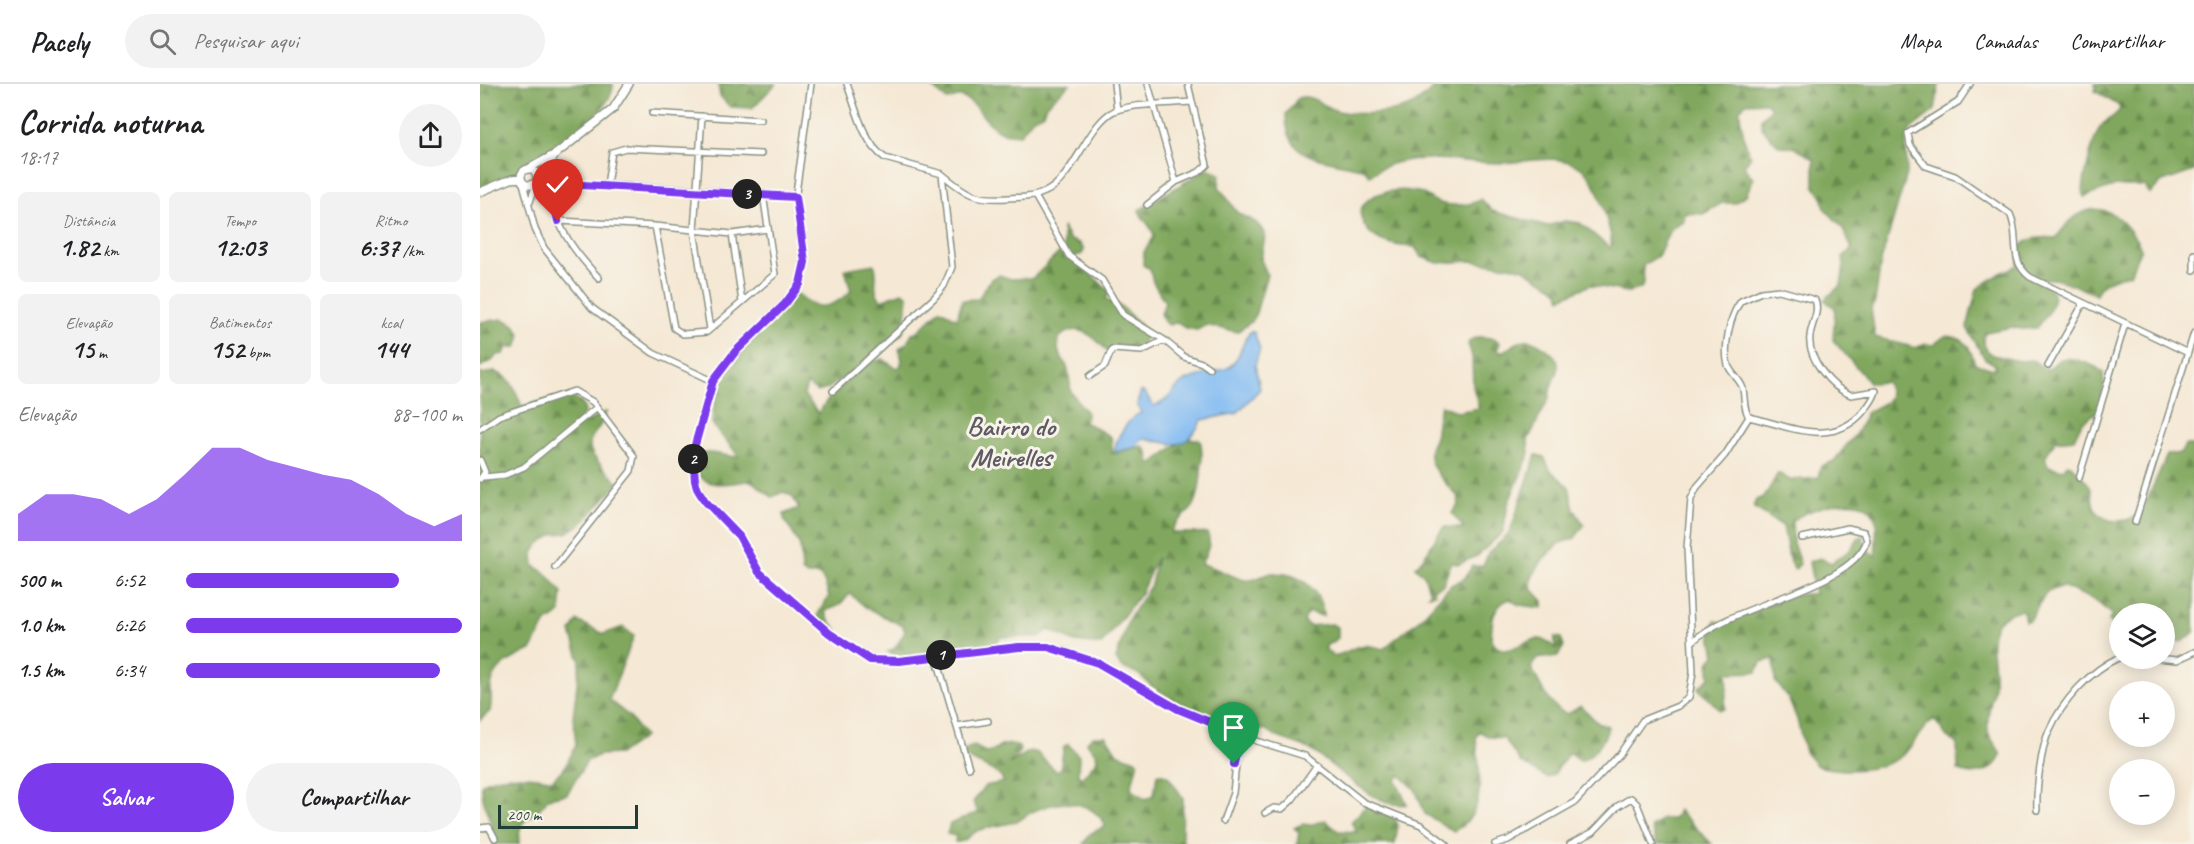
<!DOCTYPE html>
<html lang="pt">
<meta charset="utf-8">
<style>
body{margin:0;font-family:Caveat,sans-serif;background:#f2f2f2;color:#202124;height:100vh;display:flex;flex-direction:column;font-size:22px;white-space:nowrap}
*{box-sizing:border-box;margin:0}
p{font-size:20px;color:#757577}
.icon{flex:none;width:33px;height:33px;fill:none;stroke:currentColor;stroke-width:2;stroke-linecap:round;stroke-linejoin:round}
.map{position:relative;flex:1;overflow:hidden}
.side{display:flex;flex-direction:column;background:#fff;width:480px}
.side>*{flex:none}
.controls{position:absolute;left:1629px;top:519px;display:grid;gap:12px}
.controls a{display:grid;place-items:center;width:66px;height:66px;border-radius:50%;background:#fff;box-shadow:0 3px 15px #0003;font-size:30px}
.scale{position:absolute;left:18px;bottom:15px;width:140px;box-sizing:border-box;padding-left:6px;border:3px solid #1f3d34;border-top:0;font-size:16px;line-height:21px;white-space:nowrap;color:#1f3d34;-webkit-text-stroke:4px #f7f3e8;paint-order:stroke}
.pin{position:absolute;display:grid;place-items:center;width:51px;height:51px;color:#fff;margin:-62px -26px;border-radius:50% 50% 50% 0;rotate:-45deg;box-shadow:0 0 6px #0007}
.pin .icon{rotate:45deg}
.km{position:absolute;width:30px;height:30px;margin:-15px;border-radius:50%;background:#222;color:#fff;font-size:16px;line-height:30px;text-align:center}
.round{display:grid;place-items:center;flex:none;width:63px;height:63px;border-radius:32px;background:#f2f2f2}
.overview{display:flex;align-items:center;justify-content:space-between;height:102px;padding:0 18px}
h1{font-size:33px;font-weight:700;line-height:45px}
.figures{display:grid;grid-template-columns:repeat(3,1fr);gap:9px;height:102px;padding:6px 18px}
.figures div{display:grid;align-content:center;border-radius:9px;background:#f2f2f2;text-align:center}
.figures b{font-size:26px;font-weight:700}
.figures small{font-size:16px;font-weight:400}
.figures p{font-size:16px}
.chart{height:168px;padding:12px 18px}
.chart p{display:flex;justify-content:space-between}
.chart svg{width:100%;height:108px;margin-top:6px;fill:#7c3aed;opacity:.7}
.cta{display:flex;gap:12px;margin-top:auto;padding:12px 18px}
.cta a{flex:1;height:69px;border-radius:36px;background:#7c3aed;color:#fff;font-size:24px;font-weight:700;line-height:69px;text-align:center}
.cta a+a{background:#f2f2f2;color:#202124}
ul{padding:0 18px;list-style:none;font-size:20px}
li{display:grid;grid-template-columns:96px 72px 1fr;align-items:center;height:45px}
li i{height:15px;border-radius:8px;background:#7c3aed}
header{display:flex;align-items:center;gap:36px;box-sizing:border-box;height:84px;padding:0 30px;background:#fff;border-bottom:2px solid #e0e0e0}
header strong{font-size:28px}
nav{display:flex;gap:33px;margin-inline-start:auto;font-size:21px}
.search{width:420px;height:54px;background:#f2f2f2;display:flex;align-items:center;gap:15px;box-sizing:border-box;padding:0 21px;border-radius:33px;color:#757577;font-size:22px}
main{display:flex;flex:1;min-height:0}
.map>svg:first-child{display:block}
.forest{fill:url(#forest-firs);stroke:#507248;stroke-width:1.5}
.water{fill:#82bbf3;stroke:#507c94;stroke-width:1.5}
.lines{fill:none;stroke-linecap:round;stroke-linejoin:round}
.minor-casing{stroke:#8a9284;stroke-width:8}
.tertiary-casing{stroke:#8a9284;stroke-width:10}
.minor{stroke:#fff;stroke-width:5}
.tertiary{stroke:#fff;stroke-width:7}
.route-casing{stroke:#fff;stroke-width:12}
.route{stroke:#7c3aed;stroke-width:8}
.labels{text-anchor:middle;stroke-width:6;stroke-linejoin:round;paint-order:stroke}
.district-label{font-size:27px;font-weight:bold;fill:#5e5b65;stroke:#f7f3e8}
</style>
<header>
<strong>Pacely</strong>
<div class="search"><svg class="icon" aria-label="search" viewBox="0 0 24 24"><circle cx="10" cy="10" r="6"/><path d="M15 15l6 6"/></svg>Pesquisar aqui</div>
<nav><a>Mapa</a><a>Camadas</a><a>Compartilhar</a></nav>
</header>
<main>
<section class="side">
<div class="overview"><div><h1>Corrida noturna</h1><p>18:17</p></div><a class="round"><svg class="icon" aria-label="share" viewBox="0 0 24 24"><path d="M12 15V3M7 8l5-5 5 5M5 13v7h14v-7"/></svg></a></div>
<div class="figures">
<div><p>Distância</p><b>1.82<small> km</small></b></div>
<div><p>Tempo</p><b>12:03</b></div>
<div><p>Ritmo</p><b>6:37<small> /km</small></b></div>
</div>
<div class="figures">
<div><p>Elevação</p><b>15<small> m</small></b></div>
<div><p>Batimentos</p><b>152<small> bpm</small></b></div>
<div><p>kcal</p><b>144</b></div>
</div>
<div class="chart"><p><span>Elevação</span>88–100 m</p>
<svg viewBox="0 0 160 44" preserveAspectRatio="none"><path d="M0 44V33L10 25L20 25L30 27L40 33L50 27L60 17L70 6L80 6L90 11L100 14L110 17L120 19L130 25L140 33L150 38L160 33V44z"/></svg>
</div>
<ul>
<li><b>500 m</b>6:52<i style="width:77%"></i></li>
<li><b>1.0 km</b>6:26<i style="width:100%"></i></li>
<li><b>1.5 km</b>6:34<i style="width:92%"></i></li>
</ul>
<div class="cta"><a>Salvar</a><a>Compartilhar</a></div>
</section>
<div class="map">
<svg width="1714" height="760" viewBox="0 0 1714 760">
<defs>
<pattern id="forest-firs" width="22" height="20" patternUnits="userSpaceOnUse" patternTransform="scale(1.5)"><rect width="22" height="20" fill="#80a75d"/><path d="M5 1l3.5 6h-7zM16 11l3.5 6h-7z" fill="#68894e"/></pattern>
</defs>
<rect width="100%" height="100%" fill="#f7f3e8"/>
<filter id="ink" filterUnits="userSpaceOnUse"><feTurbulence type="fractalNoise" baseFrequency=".0167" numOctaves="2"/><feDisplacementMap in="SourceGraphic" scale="12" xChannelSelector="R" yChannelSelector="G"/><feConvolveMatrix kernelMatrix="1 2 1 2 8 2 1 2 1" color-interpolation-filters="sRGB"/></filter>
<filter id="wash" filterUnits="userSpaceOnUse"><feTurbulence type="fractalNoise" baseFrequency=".008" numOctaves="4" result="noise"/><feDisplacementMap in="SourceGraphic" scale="24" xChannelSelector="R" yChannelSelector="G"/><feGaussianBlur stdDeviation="1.35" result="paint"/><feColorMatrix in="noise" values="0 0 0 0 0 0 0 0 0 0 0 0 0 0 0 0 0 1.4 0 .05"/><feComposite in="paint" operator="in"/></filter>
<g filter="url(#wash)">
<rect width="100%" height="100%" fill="#f5e8d4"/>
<path class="forest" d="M0,0H133C136,33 31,94 0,107Z
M238,0H296L272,24L250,23L240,12Z
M448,0H590L566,21L563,30L553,34L540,50C506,55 503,19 481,13C477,12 472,15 467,16Z
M959,0H1459L1455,26L1431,45L1426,55L1427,90L1401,177L1395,218L1391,224L1395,253L1436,264L1444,260L1453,261L1465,252C1486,253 1490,262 1495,280L1514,285L1516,281L1505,275L1487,244L1497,205L1521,189L1537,182C1539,177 1538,172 1539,167C1544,152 1565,153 1576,154C1607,109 1637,120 1661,164L1650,190C1636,193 1622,196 1616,210C1599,205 1581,193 1565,195L1563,197L1572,207L1574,213L1569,228L1557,244L1542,245L1533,243L1506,248C1500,255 1505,266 1512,271L1540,277L1553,276L1567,286C1572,283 1575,278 1579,276C1591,271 1614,281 1623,288L1624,302L1616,329L1602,338L1594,355L1575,357C1571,367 1561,371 1568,382L1583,386L1587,380L1591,381C1597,388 1606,395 1610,403C1613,410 1611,419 1616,426C1626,442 1650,439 1662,427L1687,371L1701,369L1705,361H1714V548L1704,557L1685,560L1684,530H1640L1639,544L1629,537L1632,530L1614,516L1582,502L1566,509L1549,536L1545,537L1543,527L1540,526C1498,536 1516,569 1514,600C1513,615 1506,630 1508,646C1509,655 1518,662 1521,671C1515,688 1493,694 1478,686L1477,659L1467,653L1454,635C1442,642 1435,660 1424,670C1401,689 1363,688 1337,682L1325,668L1317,635L1308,614L1295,597L1294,575L1281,578L1277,588L1247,589C1250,603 1244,612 1245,625L1240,626L1218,604L1230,593L1228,579L1235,571L1231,550L1235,537L1250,539C1268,526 1312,508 1335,510L1329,478L1340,474L1351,479L1370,466L1379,453L1383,452L1386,465L1396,472C1394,459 1399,446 1395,434C1385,404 1332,425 1312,436L1313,459L1320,480L1315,485L1310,479L1303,442L1273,423L1276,416L1285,412L1298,389L1310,396L1338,394L1341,382L1354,377L1377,348L1387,328L1406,318L1410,312L1407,298L1390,299L1353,256L1355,224L1344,216L1361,201L1364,182L1363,172L1372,165L1362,143L1345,125L1343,115L1334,101V75L1314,63L1299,62L1282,44L1281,35L1291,24L1286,18L1266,19L1260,25C1259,32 1266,67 1271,72L1264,82L1273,95L1266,111L1254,119H1242L1223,130L1205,129L1204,136L1190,146L1178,172L1163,181L1164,200L1160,205L1148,208L1110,201L1081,214L1078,206L1042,184L992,177L958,179L941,173L935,163C912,162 884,157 880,128C887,106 919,104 938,108C946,110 952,116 959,119C971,122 991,122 1001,115L1012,127L1067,142L1085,137L1100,139L1130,164C1134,155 1128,143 1126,133C1122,118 1114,93 1101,84C1076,67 1042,80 1015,79C977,78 921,65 890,92L884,85C848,74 805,80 806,30L818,14C832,10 840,20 852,25C872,33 920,30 937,18C945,13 951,5 959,0Z
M1615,0H1714V87L1680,99L1670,110L1665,102H1636L1604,113C1600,103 1614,50 1622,41C1628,35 1636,32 1640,25L1638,21L1615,7Z
M728,84L740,90L739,104C746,111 750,119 756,127C766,137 775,131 785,151L781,176L787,190L776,229L771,238L757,248L726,241L717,246L705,244L698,238L689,241L684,238L681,230L685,218L673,198L670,185L663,181L664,168L674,153C672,140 662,137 659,126Z
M582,143L590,156L599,159L604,166L602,170L592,173L630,208L626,215L642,223L667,248L659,268L639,261L627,267C615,253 596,236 579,254L578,266L588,285L591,308L607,329L605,338L631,353L633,369L663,362L668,369L670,380C685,374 700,349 720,356C724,368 721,414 712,424C705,433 694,437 691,449H727C733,460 725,471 721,480C737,483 750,493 765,496C774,498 783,490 792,489C820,488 841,505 843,532L828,528L824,537L829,542L852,540L858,544V554L846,562V566L853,572C874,569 873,555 903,565L938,537L971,501L985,494L992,482H1003L1009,468L1026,453L1032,442L1056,371L1064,373L1070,386L1089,403L1094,425L1104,441L1095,454L1080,459L1063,475L1052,493L1051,504L1063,517V524L1039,521L1030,515C1012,521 1012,538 1011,555C1024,579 1041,555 1059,555C1065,555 1071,560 1075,564V553L1081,554L1084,562L1078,572L1056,575L1051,584C1060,599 1070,626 1088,630L1101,622L1118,639L1128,642C1127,655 1113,672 1100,677L1089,668L1075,689L1067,694L1041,679L1024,654L1009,653L999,647L996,655C1000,686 1008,732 973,747L945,730L935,705L920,691L916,696L927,720C894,726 854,678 827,664C813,657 797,656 785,645C766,655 690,615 672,602C667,599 664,593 658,590C653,586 646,587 641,583L636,575L649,534L671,501L677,473L661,509L621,561L595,558L569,546L559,553H521C518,557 516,560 510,561C501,563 491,560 482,561C458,564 431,577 408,568L415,564L425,548L423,542L387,524L370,510L358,522L345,527L348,535L357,546V549L343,541L337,532L349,512L344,497L339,491H327L322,487L320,461L304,435V430L319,424L312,412L303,408L292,413L271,397C256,397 230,407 218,390C211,356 240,373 258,373C252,360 239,352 232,339C235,282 283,249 316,208C334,230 353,224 371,207L365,185L394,180C400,193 390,203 401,216L422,208L428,212L425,244L421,251L347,305L337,308L327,300L324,311L339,330C341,317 390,274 403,275L416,284L420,283L422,276L419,265L427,259L432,249L437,248L461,225L477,235L482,216L498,215L511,195L519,191L531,195L553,194L584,164Z
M23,235C36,240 46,250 36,263H27L24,270L17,271L12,277L0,283V238Z
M999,253L1014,254L1020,259L1017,266L1020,268C1029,266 1036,257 1046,256C1055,255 1079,271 1078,281C1078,292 1068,301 1070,312L1048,356L1049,371L1028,420L1023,448L997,472L979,480L971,479L963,501L953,505L955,510L948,511L950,509L944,491L935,483C948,472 953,455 964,443L984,444L972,429L979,420L978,413C968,401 947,384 950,366C950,361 954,358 955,353C957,342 957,331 961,321L978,328L999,324L993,303L992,272L988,260L990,256Z
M15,288C32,293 36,307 42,323C58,319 102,301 105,328L93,345L126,328C124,338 118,344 112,353C102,370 129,387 138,399L105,437L87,449L74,450L58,461L53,469L54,482L65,488L82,508L80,529L65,540L52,565C36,574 14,580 11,603C11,611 12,619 10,627L0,636V290Z
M97,537L124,550L143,543L154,552L129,616L149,632L164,653L140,670L119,671L107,677L87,710L68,714C54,739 38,727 39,760H14C15,738 0,721 2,700C17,689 55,691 72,696L85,683L96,661L93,633L100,577L91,548Z
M613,652H626L637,669L658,677L651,705L666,715L674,711L677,690H684L689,693L703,714L702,753L704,760H603L611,749L626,742C611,715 580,715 554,727C547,730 542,736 534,738C524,741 507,743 499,746C489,750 486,759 475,758L476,752L467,750L470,740L498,728L493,718L505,702L524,698C518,685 495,680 484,672L485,665L494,662L508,669C519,663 527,657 539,663L540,667L529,680L550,667L557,669L576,687L580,685L584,663L588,660L599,672L598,690L602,694L617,676L616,669L606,659Z
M886,722L915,734L918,741L915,760H817L819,748L814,744L822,740L830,741L845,736L858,747L877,748L871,738Z
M1198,726L1232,760H1177L1171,743L1182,735H1194Z"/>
<path class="water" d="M771,247L774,248L780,265L775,281L780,305L757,329L722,336C703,371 695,358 663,355L656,363L635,368C634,355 650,332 661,329L657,320L661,307L666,310L673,322C689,319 692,305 705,297C716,291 742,288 749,283C760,276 762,257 771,247Z"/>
</g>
<g filter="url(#ink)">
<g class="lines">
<g class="minor-casing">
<path id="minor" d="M331,0L316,109L325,178L323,193L315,208L262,261L233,297L213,368L215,397L218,406L225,417L259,452L279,488L349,549L390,576L419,577L539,563H568L583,566L618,579L698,625L777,657L825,672L883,718L941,741L966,760
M634,0L637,26
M668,0L696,98
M1490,0L1478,18L1428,49L1430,61L1446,82L1475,92L1530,130C1541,152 1527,175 1550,193L1708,269
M172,29L281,36
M222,32L214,146L230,245
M462,90C487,111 495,116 528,114C541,113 553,114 565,108C592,96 604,49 629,30C644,19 691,20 711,18
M58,93L78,102
M43,99L55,145L64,164L112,224L173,269L233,297
M127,101L132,68L146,64L281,70
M78,102C77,111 75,122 77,131C82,153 104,178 119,194
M555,112L589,172L622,196L643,231L684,256L704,273L722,279L729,284
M50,118L56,99C74,105 105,100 128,101C190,104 254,107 316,113
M667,121L696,98L719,88L727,81L708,0
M79,137L175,142L252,150L288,145
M175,142L194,244L203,250L227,248L295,190L283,110
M252,150L262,218
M1714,170V186
M1299,206L1335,216C1340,228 1331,240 1330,252C1327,274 1351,304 1371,311L1396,307C1394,315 1389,321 1384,327C1352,365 1309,342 1269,333C1263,324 1265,315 1263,305C1261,296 1251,290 1248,281C1243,263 1250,231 1261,217L1281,208Z
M1568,282L1603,220
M610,292L625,282L632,265L662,267L684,256
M353,307L454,214L464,202L472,183L462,90L405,74C383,59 376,24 367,0
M0,345L19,332L94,307L113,318L154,372L151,387L75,483
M0,376L5,388L0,395
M4,393L25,391L44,383L117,323
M1599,394L1645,240
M1655,438L1714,249
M1212,558C1252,519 1372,505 1387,456L1384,448L1368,444L1322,454
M456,572L489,684
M1676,574L1697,576L1714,568
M477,642L508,637
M1557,726C1556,706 1561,664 1569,647C1582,618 1610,586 1640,573
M785,729L794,724L802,725L812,716L837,681
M743,737L753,709L759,650
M0,744L9,743L15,754
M1015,760L1028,756L1095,718L1139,671L1163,636L1198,622L1209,613L1213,588L1207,464L1211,415L1217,403L1245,371L1269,333
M1090,760L1113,748L1138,722L1151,714L1157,720L1173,760"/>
</g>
<g class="tertiary-casing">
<path id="tertiary" d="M41 93a8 8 0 1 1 16 0a8 8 0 1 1-16 0Z
M48,85L77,69
M58,93L77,69L133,25L149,0
M0,108L31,95L41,94"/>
</g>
<use href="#minor" class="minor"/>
<use href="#tertiary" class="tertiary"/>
</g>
</g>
<g class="lines" filter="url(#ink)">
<g class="route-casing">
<path id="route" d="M78,137L76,128L78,102L84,100L316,113L325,178L320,200L305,220L255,268L233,297L213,368L215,397L218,406L225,417L259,452L279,488L349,549L390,576L419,577L539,563H568L618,579L698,625L759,650L754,680"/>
</g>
<use href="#route" class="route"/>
</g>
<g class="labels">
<g class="district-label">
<text x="531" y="351">Bairro do<tspan x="531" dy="31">Meirelles</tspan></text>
</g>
</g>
</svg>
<div class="controls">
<a><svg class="icon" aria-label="layers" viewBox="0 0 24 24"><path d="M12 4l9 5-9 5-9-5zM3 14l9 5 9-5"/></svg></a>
<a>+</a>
<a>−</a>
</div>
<div class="scale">200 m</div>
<div class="pin" style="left:754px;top:680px;background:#1e9e55"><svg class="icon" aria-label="arrive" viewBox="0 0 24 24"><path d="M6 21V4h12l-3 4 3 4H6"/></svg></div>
<div class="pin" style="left:78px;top:137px;background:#d93025"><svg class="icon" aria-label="check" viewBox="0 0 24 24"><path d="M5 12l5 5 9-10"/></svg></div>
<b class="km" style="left:461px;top:571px">1</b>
<b class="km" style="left:213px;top:375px">2</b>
<b class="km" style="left:267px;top:110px">3</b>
</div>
</main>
